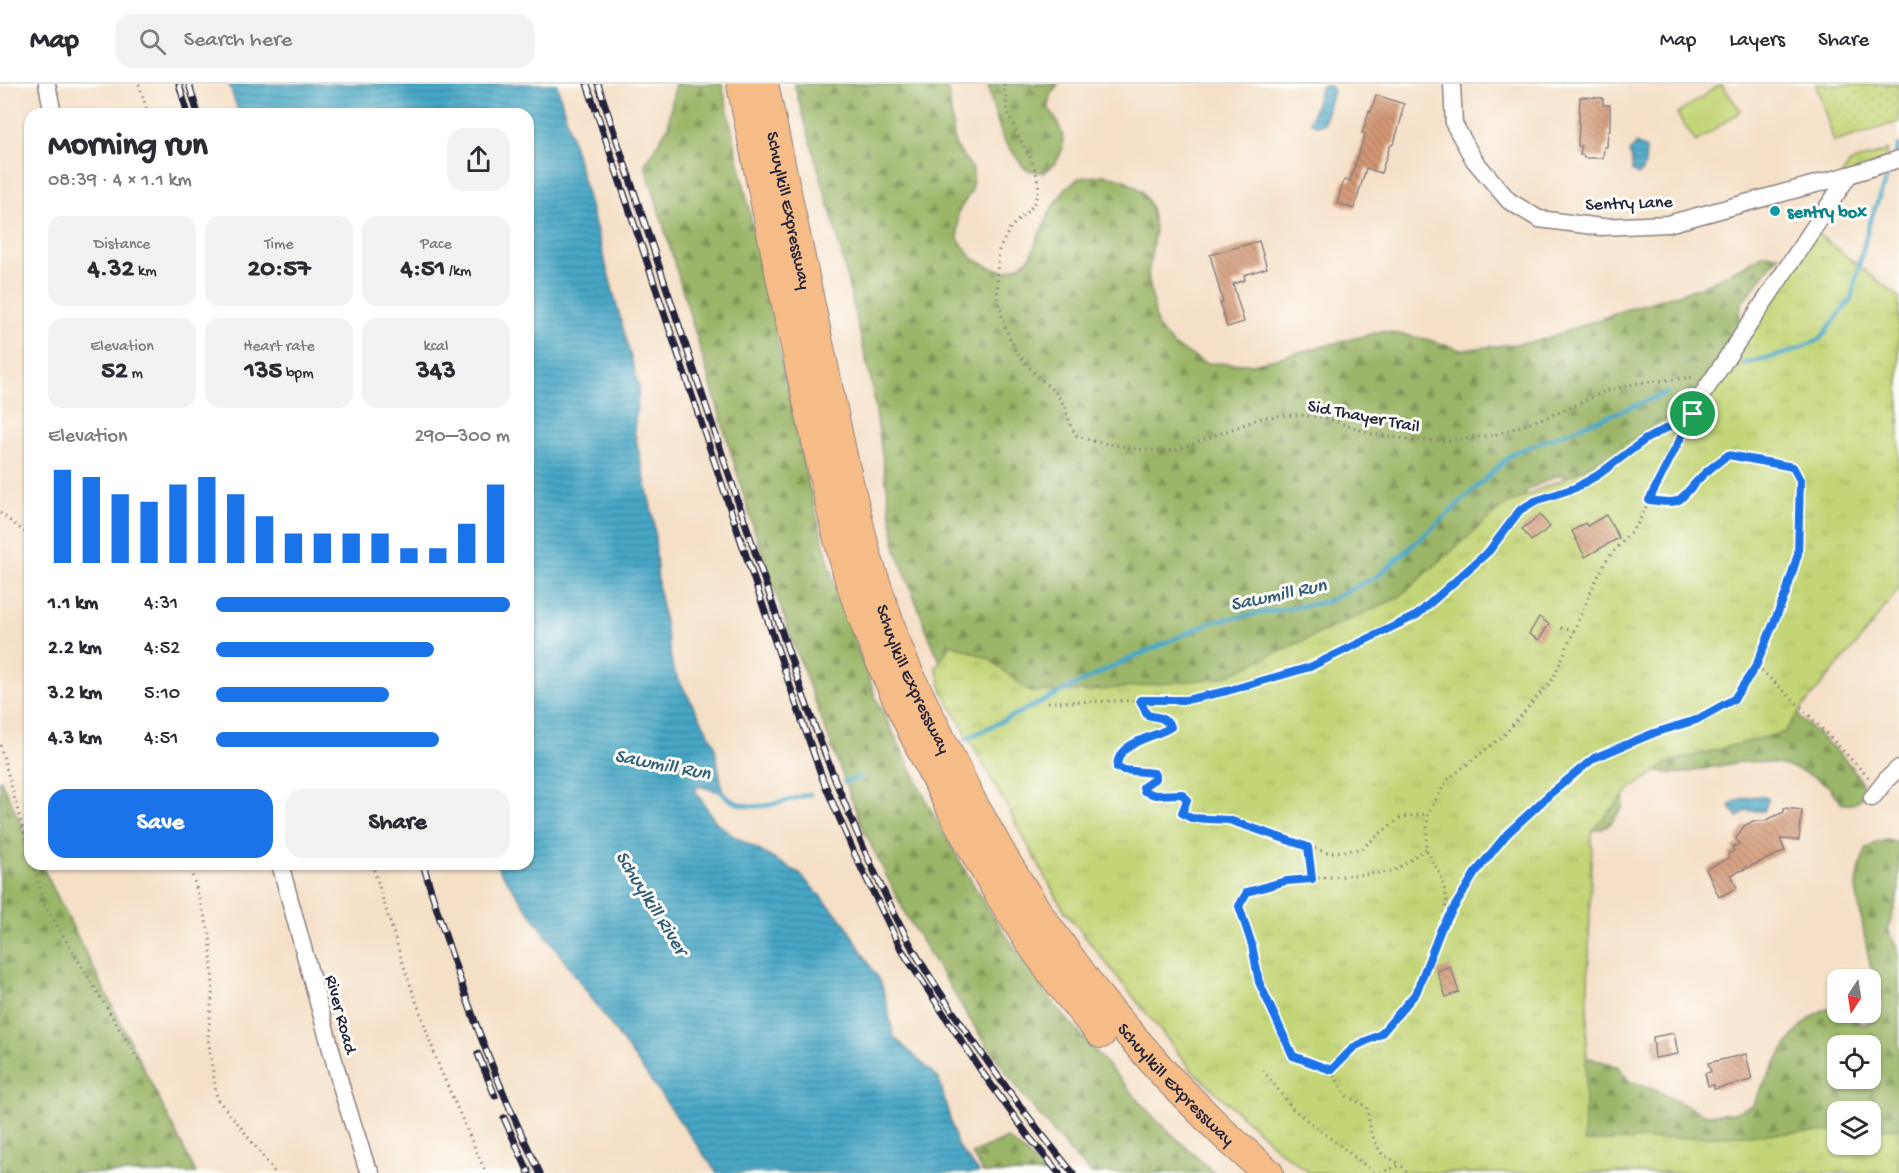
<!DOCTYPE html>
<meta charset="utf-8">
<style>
body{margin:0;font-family:"Gochi Hand",sans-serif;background:#f2f2f3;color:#2b2b33;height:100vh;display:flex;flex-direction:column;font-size:22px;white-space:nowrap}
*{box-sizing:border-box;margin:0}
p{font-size:20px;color:#7c7c81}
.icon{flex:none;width:33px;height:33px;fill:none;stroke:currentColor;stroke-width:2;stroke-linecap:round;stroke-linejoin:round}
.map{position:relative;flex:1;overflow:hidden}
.drawer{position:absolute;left:24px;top:24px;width:510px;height:762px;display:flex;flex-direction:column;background:#fff;border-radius:18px;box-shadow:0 2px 4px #0004}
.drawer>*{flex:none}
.needle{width:39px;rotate:192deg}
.controls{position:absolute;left:1827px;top:885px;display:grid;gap:12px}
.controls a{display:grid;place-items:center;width:54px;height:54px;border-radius:12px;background:#fff;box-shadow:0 2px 4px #0004;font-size:30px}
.pin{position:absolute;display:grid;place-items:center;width:51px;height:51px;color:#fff;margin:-26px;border:3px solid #fff;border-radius:50%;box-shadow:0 2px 6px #0007}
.round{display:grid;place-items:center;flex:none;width:63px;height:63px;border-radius:18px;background:#f2f2f3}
.head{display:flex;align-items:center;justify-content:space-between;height:102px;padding:0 24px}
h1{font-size:33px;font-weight:700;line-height:45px}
.metrics{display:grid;grid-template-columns:repeat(3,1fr);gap:9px;height:102px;padding:6px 24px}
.metrics div{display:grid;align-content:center;border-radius:15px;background:#f2f2f3;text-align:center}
.metrics b{font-size:26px;font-weight:700}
.metrics small{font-size:16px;font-weight:400}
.metrics p{font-size:16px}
.chart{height:168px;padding:12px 24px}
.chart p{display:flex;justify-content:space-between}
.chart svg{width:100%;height:108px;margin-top:6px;stroke:#1a73e8;stroke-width:6}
.primary-button{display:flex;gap:12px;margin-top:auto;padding:12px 24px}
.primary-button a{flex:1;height:69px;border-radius:18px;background:#1a73e8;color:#fff;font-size:24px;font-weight:700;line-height:69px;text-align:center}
.primary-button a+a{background:#f2f2f3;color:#2b2b33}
ul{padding:0 24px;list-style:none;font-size:20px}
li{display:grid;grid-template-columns:96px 72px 1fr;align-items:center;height:45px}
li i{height:15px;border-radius:8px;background:#1a73e8}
header{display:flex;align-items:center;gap:36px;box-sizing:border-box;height:84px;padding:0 30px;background:#fff;border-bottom:2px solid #e1e1e2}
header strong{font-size:28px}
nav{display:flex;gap:33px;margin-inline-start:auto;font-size:21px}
.search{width:420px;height:54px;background:#f2f2f3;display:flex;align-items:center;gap:15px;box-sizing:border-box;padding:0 21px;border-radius:18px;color:#7c7c81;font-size:22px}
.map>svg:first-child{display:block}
.grass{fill:url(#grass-dots);stroke:#737c59;stroke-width:1.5}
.forest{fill:url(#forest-firs);stroke:#5e6c52;stroke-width:1.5;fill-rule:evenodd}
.park{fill:url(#park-tufts);stroke:#737c59;stroke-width:1.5}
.pitch{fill:#c4d577;stroke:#737c59;stroke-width:1.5}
.water{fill:url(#water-rules);stroke:#346480;stroke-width:1.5}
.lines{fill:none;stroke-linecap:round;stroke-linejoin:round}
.stream{stroke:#46a7c6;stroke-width:4.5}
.building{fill:url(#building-back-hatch)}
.minor-casing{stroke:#8c8181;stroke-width:19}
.motorway-casing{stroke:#8c8181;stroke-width:32}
.path{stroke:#8c8181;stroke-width:3;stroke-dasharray:1.5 4.5;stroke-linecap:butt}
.minor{stroke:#fff;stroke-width:16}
.motorway{stroke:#f7bd88;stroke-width:30}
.rail-casing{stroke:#22223b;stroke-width:7}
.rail{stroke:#fdfcf7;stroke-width:4.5;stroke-dasharray:14;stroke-linecap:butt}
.route-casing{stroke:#fff;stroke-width:12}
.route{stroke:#1a73e8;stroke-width:8}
.culture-dot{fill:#0f9aa8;stroke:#fdfcf7;stroke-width:2}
.labels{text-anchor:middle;stroke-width:6;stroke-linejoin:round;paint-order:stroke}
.street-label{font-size:18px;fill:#22223b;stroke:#fdfcf7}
.culture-label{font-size:18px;font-weight:bold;fill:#0d838f;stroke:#fdfcf7;text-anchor:start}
.water-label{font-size:20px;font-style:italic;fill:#325e7a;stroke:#fdfcf7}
</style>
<header>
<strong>Map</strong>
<div class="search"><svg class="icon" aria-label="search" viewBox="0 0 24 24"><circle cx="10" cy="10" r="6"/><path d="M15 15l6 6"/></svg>Search here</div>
<nav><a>Map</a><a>Layers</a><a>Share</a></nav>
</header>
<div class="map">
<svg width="1899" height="1089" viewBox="0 0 1899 1089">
<defs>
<pattern id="grass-dots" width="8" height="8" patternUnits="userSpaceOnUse" patternTransform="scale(1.5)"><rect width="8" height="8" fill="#c4d577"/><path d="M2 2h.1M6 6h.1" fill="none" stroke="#a8b768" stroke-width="1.8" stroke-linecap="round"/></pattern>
<pattern id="forest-firs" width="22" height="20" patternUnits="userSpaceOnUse" patternTransform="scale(1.5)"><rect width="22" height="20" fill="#9bb668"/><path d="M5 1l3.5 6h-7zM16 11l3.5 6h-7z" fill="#7e9457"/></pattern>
<pattern id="park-tufts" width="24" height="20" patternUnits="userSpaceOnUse" patternTransform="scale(1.5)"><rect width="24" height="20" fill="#c4d577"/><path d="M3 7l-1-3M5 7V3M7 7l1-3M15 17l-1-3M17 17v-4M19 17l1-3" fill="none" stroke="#a8b768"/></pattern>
<pattern id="water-rules" width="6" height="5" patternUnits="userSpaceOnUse" patternTransform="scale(1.5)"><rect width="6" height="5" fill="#46a7c6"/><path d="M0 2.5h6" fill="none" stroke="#3a88a2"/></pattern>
<pattern id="building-back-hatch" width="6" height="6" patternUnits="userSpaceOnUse" patternTransform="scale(1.5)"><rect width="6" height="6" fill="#d39774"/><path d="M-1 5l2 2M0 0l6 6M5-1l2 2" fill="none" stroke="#ab7b60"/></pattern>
</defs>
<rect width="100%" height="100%" fill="#fdfcf7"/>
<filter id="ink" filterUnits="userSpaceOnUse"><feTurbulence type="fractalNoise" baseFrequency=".0167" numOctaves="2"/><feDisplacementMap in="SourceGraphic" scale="12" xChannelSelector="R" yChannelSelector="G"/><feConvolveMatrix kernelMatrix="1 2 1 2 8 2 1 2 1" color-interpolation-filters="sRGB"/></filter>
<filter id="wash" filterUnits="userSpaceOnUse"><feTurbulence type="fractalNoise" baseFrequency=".008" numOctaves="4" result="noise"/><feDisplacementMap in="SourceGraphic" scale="24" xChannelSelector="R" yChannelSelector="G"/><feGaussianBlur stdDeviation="1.35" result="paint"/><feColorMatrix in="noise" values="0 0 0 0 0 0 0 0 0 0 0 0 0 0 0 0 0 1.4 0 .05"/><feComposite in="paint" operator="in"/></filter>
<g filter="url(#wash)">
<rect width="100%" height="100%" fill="#f5e0c7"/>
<path class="grass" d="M1816,0H1899V38L1834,58Z"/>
<path class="forest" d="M675,0H722L806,391L837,509L876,614L935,734L984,819L1052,918L1155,1035L1214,1089H1091L1069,1067L1021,1009L974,942L908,835L862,743L789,548L753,442L645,80L668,43Z
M794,0H945L949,10L955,62L973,85L972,106L958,128V155L972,174L989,183L1006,187L1021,181L1031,172L1039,151L1051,126L1066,104L1079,94L1104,91L1123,95L1141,106L1151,123L1155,145L1148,190L1157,242L1173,261L1205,279L1253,280L1383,247L1426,255L1461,266L1539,257L1625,226L1698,204L1744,182L1764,170L1779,171L1741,220L1739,235L1745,272L1800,634C1814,648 1873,692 1862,713C1860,716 1855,720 1851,720C1837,722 1836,709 1828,702C1819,695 1806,689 1795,685C1780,680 1762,676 1746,678C1725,679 1704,686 1683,689C1670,690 1655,687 1642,687L1626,703L1622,724L1611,739L1601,745L1582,748L1604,397L1558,391L1527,406L1512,447L1564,977L1590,974L1617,982L1629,997L1649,1003L1705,1031L1733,1029L1752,1022C1769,991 1798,926 1837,922L1838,928L1855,929V935L1864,941L1872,936L1882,920L1881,904L1870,881L1856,805L1861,778L1867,765L1875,759L1887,756L1899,759V807L1888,845L1899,869V1089H1310L1279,1066L1192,986L1064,826L1016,740L933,562L896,466L872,301L835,143ZM1838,962H1870V994H1838ZM1838,1028H1870V1060H1838Z
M988,0H1058L1050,11L1048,23C1058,38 1068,53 1060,71C1058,78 1049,84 1044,89L1025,85L1003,55L992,20Z
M0,695L30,758V780H41L196,1089H0Z
M1007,1054L1029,1072L1045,1089H983L972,1070Z"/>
<path class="park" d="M1888,66L1880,90L1852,99L1818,150L1899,213V505L1860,556L1802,624L1785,648L1670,678L1628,707L1592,747L1584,1058L1837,1047L1838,1060H1870L1871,1046L1899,1044V1089H1310L1279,1066L1192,986L1064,826L943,608L936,583L951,560L988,574L1030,608L1088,607L1221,594L1399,513L1502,423L1584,385L1682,325L1850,79Z"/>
<path class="pitch" d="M1721,0L1741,27L1696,58L1677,30Z"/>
<path class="water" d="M229,0H557L639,303L634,346L654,437L658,501L673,585L714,659L723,709L699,702L695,706L715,737L734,752L799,789L844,838L882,901L894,953L939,995L957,1061L979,1089H717L495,780H528V30H239Z
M1324,1L1331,3L1333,7L1324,39L1319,42L1313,40L1310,37L1321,3Z
M1637,59L1646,65C1645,75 1647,85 1638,91L1632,87V77L1629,68Z
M1761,712L1769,714L1764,727H1746L1738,733L1729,722C1738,713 1750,712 1761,712Z"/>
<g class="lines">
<path class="stream" d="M1895,71L1899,61
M1744,280L1791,268L1820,255L1851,215L1869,140L1891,82
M966,655L1116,581L1214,537L1326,518L1379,491L1448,430L1513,369L1667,309
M844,698L860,693
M720,707C724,710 727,714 731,716C755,730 785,717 810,710"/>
</g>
<g id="blocks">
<path class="building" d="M1376,11L1404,20L1401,32H1402L1394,59L1390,62L1381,89L1366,84L1354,125L1337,119L1344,96L1350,97L1365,50L1362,49L1369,27L1371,28Z
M1580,13L1603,14V21H1610V47H1608L1607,63H1604L1603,74H1584L1583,71H1580L1581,62H1578Z
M1259,157L1267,184L1244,191L1245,196L1233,200L1244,238L1227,243L1220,219L1223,218L1210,171Z
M1540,431L1550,443L1531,457L1522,445Z
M1606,431L1619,454L1585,473L1572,447L1585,439L1587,442Z
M1539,533L1549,540L1539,556L1529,550Z
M1784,724L1802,726L1799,756L1780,755L1785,767L1731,791L1737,804L1719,813L1706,785L1729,774L1728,770L1734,767L1732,763L1739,760L1736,754L1744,742L1753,737H1764L1784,728Z
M1450,882L1459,908L1446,913L1437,887Z
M1674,949L1678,970L1655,974L1653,953Z
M1746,970L1752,996L1714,1005V1001L1708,1002L1705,989L1711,988L1708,979Z"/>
</g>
</g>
<g filter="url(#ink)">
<use href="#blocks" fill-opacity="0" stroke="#8c8181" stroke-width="1.5"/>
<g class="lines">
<g class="minor-casing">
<path id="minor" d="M47,0L53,30
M1452,0L1454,40L1474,76L1509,117L1539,135L1601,143L1668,140L1849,91L1899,75
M1704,308L1849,91
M1872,714L1886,696L1899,684
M280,780L343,1009L366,1081L371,1089"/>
</g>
<g class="motorway-casing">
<g id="motorway">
<path d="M742,0C765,115 788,230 814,344C825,394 835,446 850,495C870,557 898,617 927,676C975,773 1029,868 1101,949"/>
<path id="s1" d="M763,0L843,377L866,472L896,561L910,594L971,717L1006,779L1038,830L1100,916L1168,994L1225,1051L1268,1089"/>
</g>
</g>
<path class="path" d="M139,0L148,30
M1004,0L1007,26L1018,52L1029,71L1036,88L1039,105L1033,122L1010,144L999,166L997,190L998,214L1004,241L1015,266L1036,291L1056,309L1065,323L1071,343L1077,352L1093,357L1144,366L1174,367L1264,333L1296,331L1322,333L1373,350L1410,356L1447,357L1495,351L1558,329L1606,307L1638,299L1696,293
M0,429L30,452
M1561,544L1574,547
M1757,582L1802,624L1870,695
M1140,617L1147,631L1161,635L1170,640L1171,643C1154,654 1116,657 1117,684L1123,686L1154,689L1156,694L1143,703L1144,707L1155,711L1182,710L1187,716L1182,729L1191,734L1229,736L1328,769L1361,765L1401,733L1428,730
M1048,618L1186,616L1227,607L1310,583L1417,531L1489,467L1520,426L1535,417L1575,404L1598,391L1646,355L1693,330
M0,661L30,771
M1308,763L1312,795
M1426,765L1392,788L1285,797L1247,808L1239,822L1252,861L1259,898L1293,972L1331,986L1354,964L1381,950L1416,909L1441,845L1475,789L1507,750L1550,710L1594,674L1654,649L1696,636L1734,615L1757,582L1786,509L1798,470L1800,396L1793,383L1728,371C1718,379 1707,386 1698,396C1677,418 1683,421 1649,416
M33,780L44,820L139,977
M189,780L210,851L213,901L208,954L217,1015L240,1042L275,1089
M372,780L403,880L440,985L486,1089
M1442,841L1447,816L1441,792L1426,765L1428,730L1447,696L1503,652L1553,595L1595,498L1608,474L1638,439L1698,320
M1263,986L1293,1025L1375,1089
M1331,986L1347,1012L1367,1023L1371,1049L1381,1069L1401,1081
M1380,1089L1401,1081L1407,1089"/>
<use href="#minor" class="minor"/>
<use href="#motorway" class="motorway"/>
<g class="rail-casing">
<path id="rail" d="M179,0L188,30
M189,0L198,30
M587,0L794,614L823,696L855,771L901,865L982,988L1029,1053L1059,1089
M598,0L803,611C834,696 867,779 909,858C922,882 938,905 953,928C991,984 1030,1037 1073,1089
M423,780C455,887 490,988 540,1089
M478,970L495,1012
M504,1034L529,1089"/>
</g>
<use href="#rail" class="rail"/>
</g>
</g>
<g class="lines" filter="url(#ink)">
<g class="route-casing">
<path id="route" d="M1693,330L1649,416C1683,421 1677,418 1698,396C1707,386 1718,379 1728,371L1793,383L1800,396L1798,470L1786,509L1756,582L1734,615L1696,636L1654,649L1594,674L1550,710L1507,750L1475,789L1441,845L1416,909L1381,950L1354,963L1331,986L1293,972L1259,898L1252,861L1239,822L1247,808L1286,797L1312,795L1308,763L1229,736L1191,734L1182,729L1187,716L1182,710L1155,711L1144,707L1143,703L1156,694L1154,689L1123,686L1117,684C1116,657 1155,654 1171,643L1170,640L1161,634L1147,631L1140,616H1186L1227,607L1310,583L1417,531L1489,467L1520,426L1535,417L1575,404L1598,391L1646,355Z"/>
</g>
<use href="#route" class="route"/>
</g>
<circle class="culture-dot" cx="1775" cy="127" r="6"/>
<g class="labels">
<g class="street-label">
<text transform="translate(1629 118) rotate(-2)" y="6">Sentry Lane</text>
<text dy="6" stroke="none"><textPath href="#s1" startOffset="129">Schuylkill Expressway</textPath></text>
<text transform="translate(1364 331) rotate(11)" y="6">Sid Thayer Trail</text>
<text dy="6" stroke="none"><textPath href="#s1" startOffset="615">Schuylkill Expressway</textPath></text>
<text transform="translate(342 930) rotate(75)" y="6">River Road</text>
<text dy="6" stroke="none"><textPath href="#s1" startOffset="1101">Schuylkill Expressway</textPath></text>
</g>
<g class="culture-label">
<text x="1787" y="133">sentry box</text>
</g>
<g class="water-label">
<text transform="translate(1278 509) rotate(-12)" y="7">Sawmill Run</text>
<text transform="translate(663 679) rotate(11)" y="7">Sawmill Run</text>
<text transform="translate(653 818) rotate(58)" y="7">Schuylkill River</text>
</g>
</g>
</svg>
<div class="controls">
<a><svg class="needle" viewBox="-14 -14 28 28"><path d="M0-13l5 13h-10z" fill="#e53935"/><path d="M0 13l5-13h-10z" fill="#7c7c81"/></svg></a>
<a><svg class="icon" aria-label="locate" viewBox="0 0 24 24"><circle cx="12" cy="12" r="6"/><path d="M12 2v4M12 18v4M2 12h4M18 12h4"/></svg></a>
<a><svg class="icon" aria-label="layers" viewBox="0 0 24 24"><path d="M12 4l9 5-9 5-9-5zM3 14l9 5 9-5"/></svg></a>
</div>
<div class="pin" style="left:1693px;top:330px;background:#1e9e55"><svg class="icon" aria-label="arrive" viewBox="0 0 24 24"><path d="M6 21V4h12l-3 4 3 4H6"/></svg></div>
<section class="drawer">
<div class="head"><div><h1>Morning run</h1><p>08:39 · 4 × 1.1 km</p></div><a class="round"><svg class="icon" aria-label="share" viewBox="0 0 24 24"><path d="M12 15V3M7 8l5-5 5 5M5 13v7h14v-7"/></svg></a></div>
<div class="metrics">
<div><p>Distance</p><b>4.32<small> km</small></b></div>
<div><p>Time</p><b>20:57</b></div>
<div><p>Pace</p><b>4:51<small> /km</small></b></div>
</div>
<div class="metrics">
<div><p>Elevation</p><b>52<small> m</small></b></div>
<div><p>Heart rate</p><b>135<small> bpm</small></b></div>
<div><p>kcal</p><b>343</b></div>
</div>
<div class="chart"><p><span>Elevation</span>290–300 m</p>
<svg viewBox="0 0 160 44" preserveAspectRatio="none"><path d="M5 44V6M15 44V9M25 44V16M35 44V19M45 44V12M55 44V9M65 44V16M75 44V25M85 44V32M95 44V32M105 44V32M115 44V32M125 44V38M135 44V38M145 44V28M155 44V12"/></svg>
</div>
<ul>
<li><b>1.1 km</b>4:31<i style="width:100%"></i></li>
<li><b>2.2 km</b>4:52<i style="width:74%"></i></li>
<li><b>3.2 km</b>5:10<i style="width:59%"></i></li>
<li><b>4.3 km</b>4:51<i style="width:76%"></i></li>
</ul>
<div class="primary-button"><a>Save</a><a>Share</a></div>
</section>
</div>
